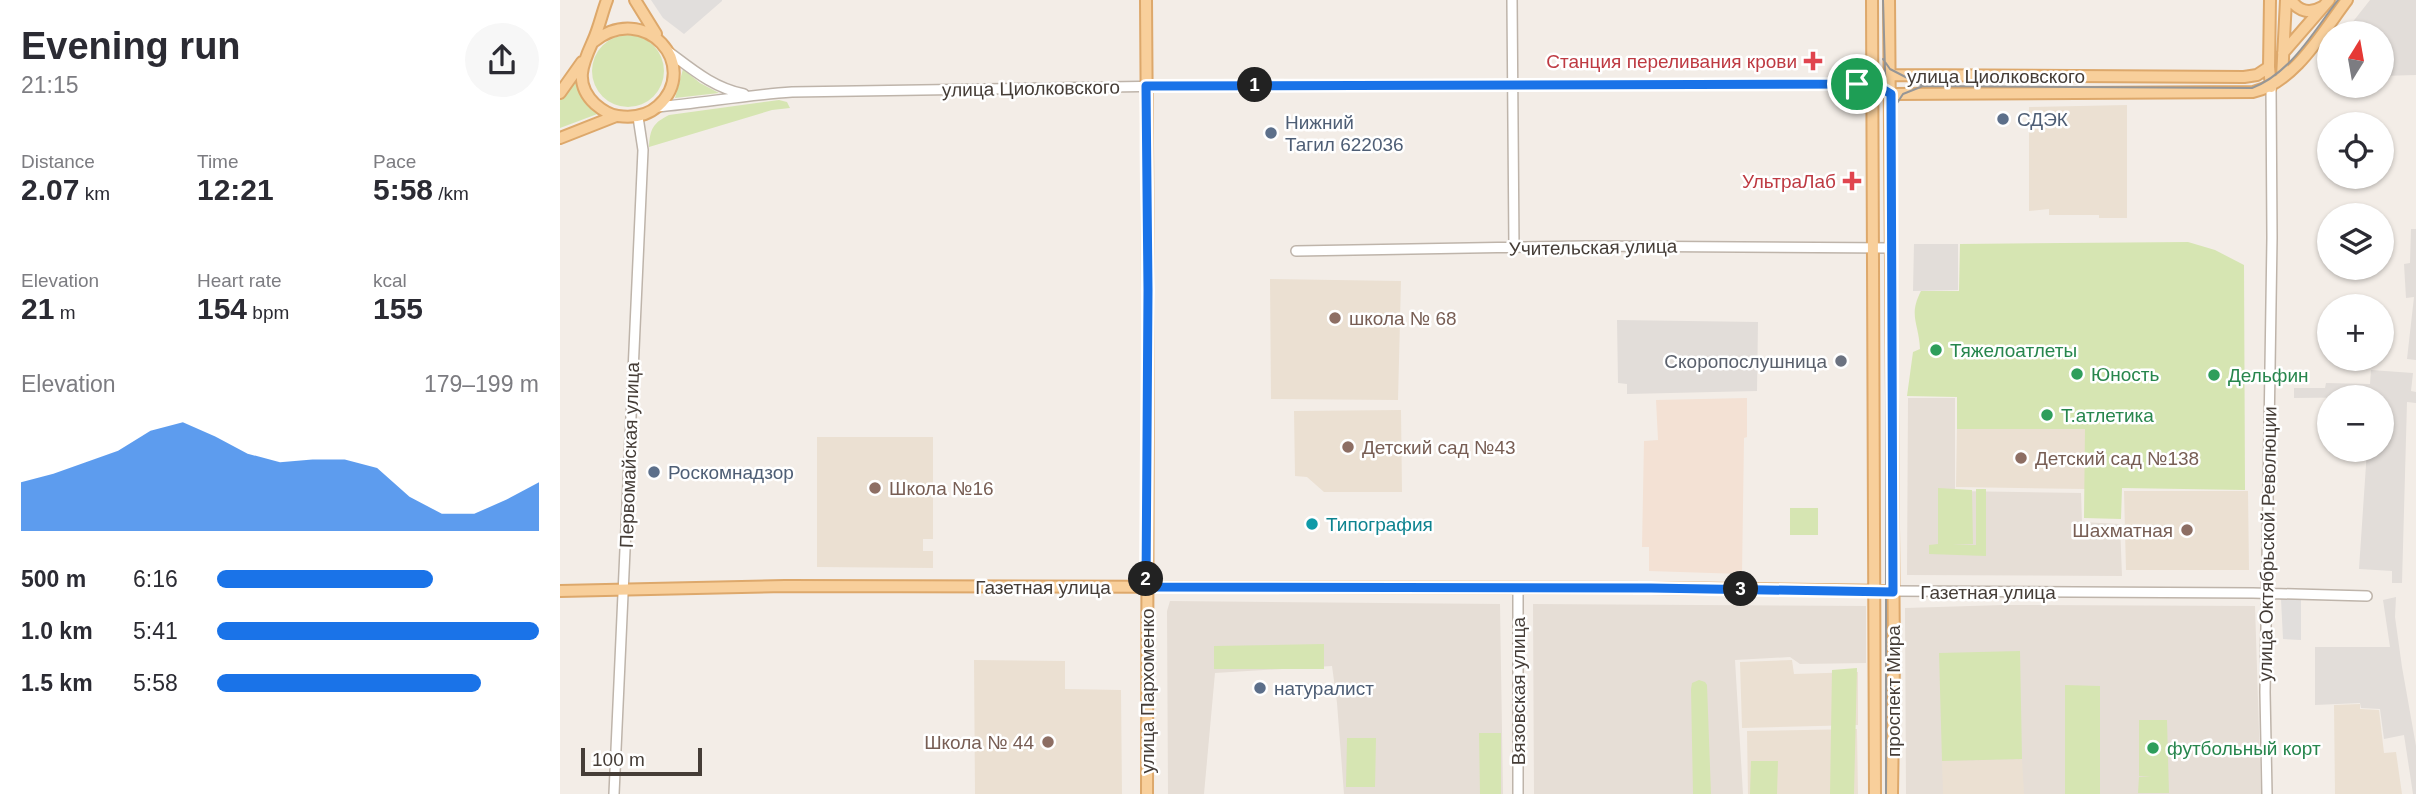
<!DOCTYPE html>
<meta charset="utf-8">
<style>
body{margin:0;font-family:Helvetica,sans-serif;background:#f7f7f7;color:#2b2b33;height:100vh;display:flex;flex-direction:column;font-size:26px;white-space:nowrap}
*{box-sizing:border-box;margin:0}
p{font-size:23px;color:#7c7c81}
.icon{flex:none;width:38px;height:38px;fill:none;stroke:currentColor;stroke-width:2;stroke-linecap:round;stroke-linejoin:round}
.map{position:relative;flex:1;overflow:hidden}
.sheet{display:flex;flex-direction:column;background:#fff;width:560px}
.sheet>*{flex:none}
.needle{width:46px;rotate:11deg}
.tools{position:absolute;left:1757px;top:21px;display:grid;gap:14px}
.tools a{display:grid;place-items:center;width:77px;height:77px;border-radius:50%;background:#fff;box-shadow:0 2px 5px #0004;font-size:35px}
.scale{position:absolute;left:21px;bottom:18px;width:121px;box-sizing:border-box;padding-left:7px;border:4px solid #453d37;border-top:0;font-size:19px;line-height:24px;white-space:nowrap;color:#453d37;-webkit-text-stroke:5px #fff;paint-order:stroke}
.pin{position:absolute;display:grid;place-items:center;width:60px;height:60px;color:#fff;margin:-30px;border:4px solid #fff;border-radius:50%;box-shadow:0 2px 7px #0007}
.km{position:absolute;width:35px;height:35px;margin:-18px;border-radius:50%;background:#222;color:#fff;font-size:19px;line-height:35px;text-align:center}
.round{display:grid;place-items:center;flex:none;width:74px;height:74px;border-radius:37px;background:#f7f7f7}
.summary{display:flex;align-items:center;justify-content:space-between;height:119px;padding:0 21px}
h1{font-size:38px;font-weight:800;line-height:52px}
.metrics{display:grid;grid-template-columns:repeat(3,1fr);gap:10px;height:119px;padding:7px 21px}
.metrics div{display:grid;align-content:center}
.metrics b{font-size:30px;font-weight:800}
.metrics small{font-size:19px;font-weight:400}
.metrics p{font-size:19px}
.chart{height:196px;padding:14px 21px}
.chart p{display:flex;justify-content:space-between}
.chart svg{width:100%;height:126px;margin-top:7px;fill:#1a73e8;opacity:.7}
ul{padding:0 21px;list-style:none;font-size:23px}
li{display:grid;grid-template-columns:112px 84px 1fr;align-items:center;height:52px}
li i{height:18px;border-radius:9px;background:#1a73e8}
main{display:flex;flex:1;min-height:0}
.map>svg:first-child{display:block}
.residential{fill:#e6ded6}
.commercial{fill:#f3e1d4}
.industrial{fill:#e2ddd9}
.education{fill:#ebe0d2}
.green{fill:#d6e5b2}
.parking{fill:#e1dedc}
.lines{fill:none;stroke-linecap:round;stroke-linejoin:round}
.minor-casing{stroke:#beb4aa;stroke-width:12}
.major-casing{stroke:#dda86b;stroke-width:14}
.minor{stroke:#fff;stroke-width:9}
.major{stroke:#f8cf9b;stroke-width:10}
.tram{stroke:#969696;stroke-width:2}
.route-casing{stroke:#fff;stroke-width:14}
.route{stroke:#1a73e8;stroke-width:9}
.health-dot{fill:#e0444e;stroke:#fff;stroke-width:2.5}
.service-dot{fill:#5c6f8a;stroke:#fff;stroke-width:2.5}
.education-dot{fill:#8d6e63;stroke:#fff;stroke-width:2.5}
.leisure-dot{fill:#2e9e5b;stroke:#fff;stroke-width:2.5}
.worship-dot{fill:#6b7280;stroke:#fff;stroke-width:2.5}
.culture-dot{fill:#0f9aa8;stroke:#fff;stroke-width:2.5}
.labels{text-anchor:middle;stroke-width:5;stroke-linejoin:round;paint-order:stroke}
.health-label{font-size:19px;fill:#be3a42;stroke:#fff;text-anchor:end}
.street-label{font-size:19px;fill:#453d37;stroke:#fff}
.service-label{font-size:19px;fill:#4e5e75;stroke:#fff;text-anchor:start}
.education-label{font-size:19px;fill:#785e54;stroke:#fff;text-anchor:start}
.leisure-label{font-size:19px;fill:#27864d;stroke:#fff;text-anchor:start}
.worship-label{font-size:19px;fill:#5b616d;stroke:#fff;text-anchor:end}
.culture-label{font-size:19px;fill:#0d838f;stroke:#fff;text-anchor:start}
</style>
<main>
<section class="sheet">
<div class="summary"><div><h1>Evening run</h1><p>21:15</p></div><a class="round"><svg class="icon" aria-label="share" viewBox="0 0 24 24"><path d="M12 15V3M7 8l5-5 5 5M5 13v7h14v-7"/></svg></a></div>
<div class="metrics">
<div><p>Distance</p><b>2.07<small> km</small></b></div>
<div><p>Time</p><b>12:21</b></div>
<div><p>Pace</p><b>5:58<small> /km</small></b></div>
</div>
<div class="metrics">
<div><p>Elevation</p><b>21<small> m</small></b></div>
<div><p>Heart rate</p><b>154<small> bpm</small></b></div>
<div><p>kcal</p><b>155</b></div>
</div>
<div class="chart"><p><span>Elevation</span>179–199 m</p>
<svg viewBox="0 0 160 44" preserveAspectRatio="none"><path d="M0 44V27L10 24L20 20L30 16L40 9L50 6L60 11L70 17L80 20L90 19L100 19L110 22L120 32L130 38L140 38L150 33L160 27V44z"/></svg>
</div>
<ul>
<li><b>500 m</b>6:16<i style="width:67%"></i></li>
<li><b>1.0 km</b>5:41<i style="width:100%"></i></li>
<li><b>1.5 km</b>5:58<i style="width:82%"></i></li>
</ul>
</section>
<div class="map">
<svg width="1856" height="794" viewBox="0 0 1856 794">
<rect width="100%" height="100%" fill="#f3ede7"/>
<path class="residential" d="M1348,398H1395V491L1521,493L1522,522L1560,524L1562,576L1347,575Z
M610,601L940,604L943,794H784L777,703L772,666L655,673L644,794H608L607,611Z
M973,604L1306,606V663L1240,664L1230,657L1175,660L1183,794H974Z
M1443,605L1695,606L1701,794H1346L1345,608Z"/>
<path class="commercial" d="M1187,398V437L1184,438L1182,574L1089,571V547H1082L1084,441L1098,440L1096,400Z"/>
<path class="industrial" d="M1810,0H1856V75L1822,76V33H1784Z
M1851,229H1856V360L1847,359L1854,297L1846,298L1844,264L1850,263Z
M1354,244H1398V290L1353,291Z
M1057,320L1198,322L1197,391L1067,394V384L1058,383Z
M1811,370L1853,373L1851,391L1856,392V403L1847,402L1842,583H1832V571L1799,569L1807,450H1822V397L1734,398V388H1765L1766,383L1810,384Z
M1836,597L1835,617L1842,667L1856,746V794H1853L1844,735L1824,739L1820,709L1801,708L1800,703L1755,705V647H1830L1823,600Z"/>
<path class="education" d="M1567,105V218H1539V215H1489V209L1469,211V107Z
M710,279L841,281L838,400L711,399Z
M841,410L842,492H764L747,477L735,476L734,411Z
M1397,429H1526L1525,489L1396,487Z
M257,437H373V539H363V551H373V568L257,567Z
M1564,491H1688L1689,570H1566Z
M414,660L505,661V689L561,690L562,794H415Z
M1232,660L1234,674L1298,672V725L1182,728L1180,662Z
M1800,704V709L1819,710L1824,753L1836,752L1842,794H1775L1774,705Z
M1297,729L1298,794H1188L1187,731Z
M1462,759L1464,794H1383L1382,761Z"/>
<path class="green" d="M32 71a36 36 0 1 1 72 0a36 36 0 1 1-72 0Z
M123,69L140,83L159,93L115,98Z
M18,79L40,113L0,128V100Z
M219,100L227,102L230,108L212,110L89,147C90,129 93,123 109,115Z
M1628,242L1655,250L1684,265L1685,490L1562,488L1561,519L1524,518L1525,429H1397V397L1347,396L1353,352L1360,349C1359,323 1348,316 1361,291H1399L1400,244Z
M1378,488L1412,490L1413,544L1392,545H1416V489H1426V556L1369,554V545L1378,544Z
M1230,508H1258V535H1230Z
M764,644V669H654V646Z
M1460,651L1462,759L1382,761L1379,653Z
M1297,668L1294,794H1270L1272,670Z
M1139,680L1145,682L1147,685L1151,794H1133L1131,689L1132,683Z
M1505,685L1540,686V794H1505Z
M1579,720H1607L1609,793H1578L1579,777L1591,776H1579Z
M919,733H941V794H920Z
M787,738H816L815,787H786Z
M1191,761H1218L1217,794H1190Z"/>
<path class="parking" d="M91,0H162V1L124,34L103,18Z
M1721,599H1741V640L1723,639Z"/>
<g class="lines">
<g class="minor-casing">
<path id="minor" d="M952,0L954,248
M109,52C133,70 154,88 184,94
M97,107C142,103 187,95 232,92L673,85L1297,84L1312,82
M736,251L1025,246L1331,248
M1333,591L1693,593L1807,596
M54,794L83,150L78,117
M958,794V589
M1707,794L1705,692L1712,238L1711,87"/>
</g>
<g class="major-casing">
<path id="major" d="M75,0L96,34
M586,0L588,290L587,794
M1312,0L1315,794
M1329,0L1334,660L1332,794
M1710,0L1709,67L1711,87
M1731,0C1739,12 1750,14 1762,7
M33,42C85,0 142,66 98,106C87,116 73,118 58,116C49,115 42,110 35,104C13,83 23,63 33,41C39,28 42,13 47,0
M1723,53L1769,0
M1722,78L1726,0
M1312,82L1333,94L1693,92C1735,82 1762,33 1787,0
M1312,82L1331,75L1684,77L1697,75L1709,67
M0,93L22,62
M0,138L56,116
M0,591L225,586L1091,588L1333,591"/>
</g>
<use href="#minor" class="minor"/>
<use href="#major" class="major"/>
<path class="tram" d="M1323,0L1326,104V794
M1323,59L1330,69L1363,86
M1328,117L1343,94L1363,86L1692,88C1731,73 1753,32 1778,0"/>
</g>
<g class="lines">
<g class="route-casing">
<path id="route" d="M1311,82L1331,94L1333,592L1091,588L586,587L588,290L586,86L1297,84Z"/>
</g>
<use href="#route" class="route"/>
</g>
<g class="health-dot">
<path d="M1249.5 50.5h7v7h7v7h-7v7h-7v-7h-7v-7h7z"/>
<path d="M1288.5 170.5h7v7h7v7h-7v7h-7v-7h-7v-7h7z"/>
</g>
<g class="service-dot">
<circle cx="1443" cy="119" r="7"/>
<circle cx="711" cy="133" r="7"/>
<circle cx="94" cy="472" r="7"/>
<circle cx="700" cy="688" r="7"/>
</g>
<g class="education-dot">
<circle cx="775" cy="318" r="7"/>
<circle cx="788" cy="447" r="7"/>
<circle cx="1461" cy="458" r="7"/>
<circle cx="315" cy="488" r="7"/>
<circle cx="1627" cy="530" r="7"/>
<circle cx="488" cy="742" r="7"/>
</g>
<g class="leisure-dot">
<circle cx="1376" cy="350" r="7"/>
<circle cx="1517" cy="374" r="7"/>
<circle cx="1654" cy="375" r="7"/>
<circle cx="1487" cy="415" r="7"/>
<circle cx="1593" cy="748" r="7"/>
</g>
<circle class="worship-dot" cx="1281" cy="361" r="7"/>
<circle class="culture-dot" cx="752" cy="524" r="7"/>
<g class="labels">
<g class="health-label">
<text x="1237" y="68">Станция переливания крови</text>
<text x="1276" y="188">УльтраЛаб</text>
</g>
<g class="street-label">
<text x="1436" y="83">улица Циолковского</text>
<text transform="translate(471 88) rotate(-1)" y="7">улица Циолковского</text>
<text transform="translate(1033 247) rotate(-1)" y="7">Учительская улица</text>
<text transform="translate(69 455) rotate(-88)" y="7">Первомайская улица</text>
<text transform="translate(1707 544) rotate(-89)" y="7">улица Октябрьской Революции</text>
<text x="483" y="594">Газетная улица</text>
<text x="1428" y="599">Газетная улица</text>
<text transform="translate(587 691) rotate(-90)" y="7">улица Пархоменко</text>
<text transform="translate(958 691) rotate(-90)" y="7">Вязовская улица</text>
<text transform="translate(1333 691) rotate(-90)" y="7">проспект Мира</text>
</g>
<g class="service-label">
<text x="1457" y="126">СДЭК</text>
<text x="725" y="129">Нижний<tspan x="725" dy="22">Тагил 622036</tspan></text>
<text x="108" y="479">Роскомнадзор</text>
<text x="714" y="695">натуралист</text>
</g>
<g class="education-label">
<text x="789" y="325">школа № 68</text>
<text x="802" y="454">Детский сад №43</text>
<text x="1475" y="465">Детский сад №138</text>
<text x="329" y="495">Школа №16</text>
<text x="1613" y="537" text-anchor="end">Шахматная</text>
<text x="474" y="749" text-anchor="end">Школа № 44</text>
</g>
<g class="leisure-label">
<text x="1390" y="357">Тяжелоатлеты</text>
<text x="1531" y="381">Юность</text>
<text x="1668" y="382">Дельфин</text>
<text x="1501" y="422">Т.атлетика</text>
<text x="1607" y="755">футбольный корт</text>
</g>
<g class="worship-label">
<text x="1267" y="368">Скоропослушница</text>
</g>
<g class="culture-label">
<text x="766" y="531">Типография</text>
</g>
</g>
</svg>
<div class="tools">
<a><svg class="needle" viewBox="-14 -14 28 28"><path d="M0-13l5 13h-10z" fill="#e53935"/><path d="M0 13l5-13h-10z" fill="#7c7c81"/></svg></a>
<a><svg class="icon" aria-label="locate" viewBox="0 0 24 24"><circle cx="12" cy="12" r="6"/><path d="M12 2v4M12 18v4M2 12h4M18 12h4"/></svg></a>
<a><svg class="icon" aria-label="layers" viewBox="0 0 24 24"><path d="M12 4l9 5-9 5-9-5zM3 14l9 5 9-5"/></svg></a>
<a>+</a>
<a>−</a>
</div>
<div class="scale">100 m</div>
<div class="pin" style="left:1297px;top:84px;background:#1e9e55"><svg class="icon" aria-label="arrive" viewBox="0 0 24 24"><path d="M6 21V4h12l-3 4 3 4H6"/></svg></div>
<b class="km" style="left:695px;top:85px">1</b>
<b class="km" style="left:586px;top:579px">2</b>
<b class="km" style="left:1181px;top:589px">3</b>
</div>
</main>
